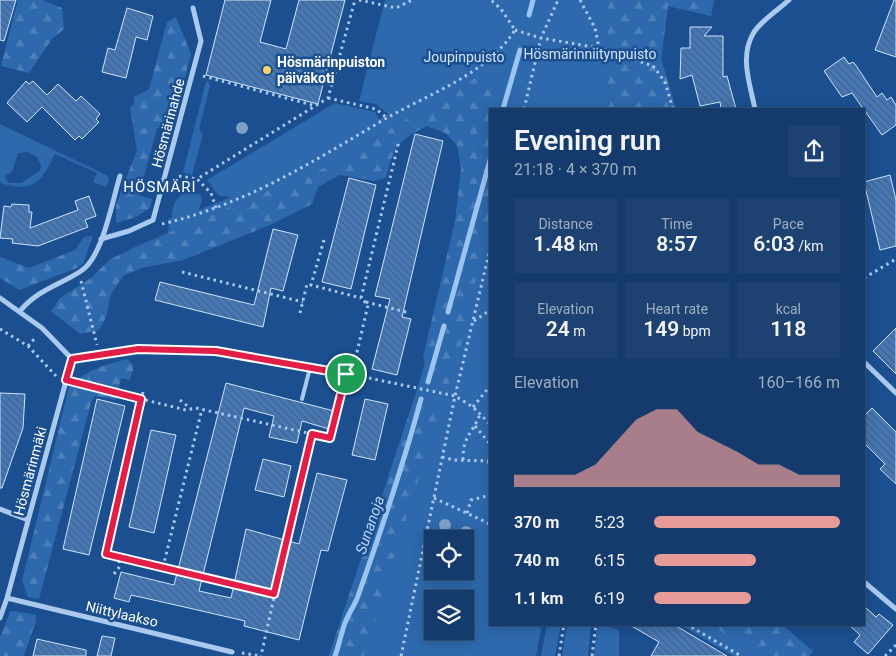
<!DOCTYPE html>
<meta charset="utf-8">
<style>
body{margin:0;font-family:Roboto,sans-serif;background:#1d4271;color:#f1f3f6;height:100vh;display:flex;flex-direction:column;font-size:19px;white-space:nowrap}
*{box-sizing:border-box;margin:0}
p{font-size:16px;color:#9dadc1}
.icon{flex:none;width:28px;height:28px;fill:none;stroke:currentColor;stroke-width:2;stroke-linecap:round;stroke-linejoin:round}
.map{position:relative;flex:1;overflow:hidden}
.drawer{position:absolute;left:489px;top:108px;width:376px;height:518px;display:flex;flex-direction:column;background:#143b6b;border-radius:0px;box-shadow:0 2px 12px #0003,0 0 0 1px #33557e}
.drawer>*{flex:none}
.buttons{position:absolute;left:424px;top:530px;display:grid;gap:10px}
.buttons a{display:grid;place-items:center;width:50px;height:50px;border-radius:0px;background:#143b6b;box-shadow:0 2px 12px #0003,0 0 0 1px #33557e;font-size:25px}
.pin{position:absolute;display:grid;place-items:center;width:42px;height:42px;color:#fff;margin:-21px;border:2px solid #fff;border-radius:50%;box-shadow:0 1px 5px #0007}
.round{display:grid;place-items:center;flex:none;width:52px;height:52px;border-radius:0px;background:#1d4271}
.summary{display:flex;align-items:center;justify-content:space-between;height:85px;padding:0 25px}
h1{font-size:28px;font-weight:600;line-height:38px}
.stats{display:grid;grid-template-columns:repeat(3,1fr);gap:8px;height:85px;padding:5px 25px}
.stats div{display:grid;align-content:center;border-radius:0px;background:#1d4271;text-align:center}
.stats b{font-size:21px;font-weight:600}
.stats small{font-size:14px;font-weight:400}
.stats p{font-size:14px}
.chart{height:140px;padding:10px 25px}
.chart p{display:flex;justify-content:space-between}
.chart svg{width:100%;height:90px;margin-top:5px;fill:#e69b98;opacity:.7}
ul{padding:0 25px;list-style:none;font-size:16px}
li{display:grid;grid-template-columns:80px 60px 1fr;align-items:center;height:38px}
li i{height:12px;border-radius:6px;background:#e69b98}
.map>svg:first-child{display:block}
.green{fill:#2e69ad;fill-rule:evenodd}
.forest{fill:url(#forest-firs)}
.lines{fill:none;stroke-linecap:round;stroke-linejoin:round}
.stream{stroke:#9cc4f0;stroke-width:5}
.building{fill:url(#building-back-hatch);stroke:#cfe3fa}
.path{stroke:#a9c9ee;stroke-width:3;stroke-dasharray:2.5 4;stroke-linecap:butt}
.lane{stroke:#a9c9ee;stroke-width:4}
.street{stroke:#a9c9ee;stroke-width:5}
.tree{fill:#7ea0ca}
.route-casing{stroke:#fff;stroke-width:10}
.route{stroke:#e11d48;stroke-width:6}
.poi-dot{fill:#ffd166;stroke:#1b4f8f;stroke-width:2}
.labels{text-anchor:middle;stroke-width:5;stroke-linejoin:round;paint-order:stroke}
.park-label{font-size:14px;fill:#cfe3fa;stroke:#1b4f8f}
.poi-label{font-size:14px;font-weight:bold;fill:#fff;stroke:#1b4f8f;text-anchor:start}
.street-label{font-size:14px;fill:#fff;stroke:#1b4f8f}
.neighbourhood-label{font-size:15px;letter-spacing:1px;fill:#fff;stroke:#1b4f8f}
.water-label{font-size:15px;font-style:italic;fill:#b5d3f5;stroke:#1b4f8f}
</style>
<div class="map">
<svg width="896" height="656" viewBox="0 0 896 656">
<defs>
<pattern id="forest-firs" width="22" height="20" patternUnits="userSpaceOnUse" patternTransform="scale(1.25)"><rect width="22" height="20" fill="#2e69ad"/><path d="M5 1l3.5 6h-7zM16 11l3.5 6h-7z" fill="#4d80b9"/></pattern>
<pattern id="building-back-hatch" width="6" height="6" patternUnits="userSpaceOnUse" patternTransform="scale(1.25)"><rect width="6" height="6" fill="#4478b7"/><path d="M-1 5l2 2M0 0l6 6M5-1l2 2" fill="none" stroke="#486282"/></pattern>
</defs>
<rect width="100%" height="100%" fill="#1b4f8f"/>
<path class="green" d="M385,0H714L711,16L668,6L661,59L676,109H490L430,105L330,165L168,235L169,218H172C171,205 178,194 190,190L201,195L202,200L199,210L231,197L218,195L207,180L335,103L375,112L379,119L388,114L376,104L359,101Z
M208,81L210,86L199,129L203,134L192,175L183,172L206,82Z
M0,124L108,176L109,181L106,187L93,182L97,173L55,154C41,181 36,192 3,184L0,182ZM27,152L37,157L41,165L40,171L21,183H9L5,176L12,172L18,153Z
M490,150V624H542L536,656H329L414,399ZM432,539H465V571H432ZM432,599H465V631H432Z
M547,624H561L555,656H541Z
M567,624H591L588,656H562Z
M679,624H781L813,651L809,656H733Z
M603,625L619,630V656H594L597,628Z"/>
<path class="forest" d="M18,0H42L62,8L64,29L52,39L29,73L1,66Z
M605,0H714L711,16L668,6L661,59L676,109H609Z
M176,17L191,54L171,131L157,128L139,195L152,199L150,208L136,217L116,223V205L137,150L130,108L134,104V97L149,89L167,22Z
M485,72L496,79V109H490V216L457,362L448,386L442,389L431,388L423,357L455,221L461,168L457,145L445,133L427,126C398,140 393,148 386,178L374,181L340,175L318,187L312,204L270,225L183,260L141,268L123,276L110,296L107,315L99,330L80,334L51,311L60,298L91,278L109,260L135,247L330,165Z
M93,236L83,264L77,268L19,290L0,278V257L29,268L75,250L84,237Z
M127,359L134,366L130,380L121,378L116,400L95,396L91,403L39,599L28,597L22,581L69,387C85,370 105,365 127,359Z
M414,399L432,400L441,406L364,656H329Z
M14,611L36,615V621L24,656H0V637L10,612Z
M707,624H781L813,651L809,656H766Z"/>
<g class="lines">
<path class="stream" d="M529,15L533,0
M503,109L520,50
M448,312L490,160
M428,382L444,326
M335,656C339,645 341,634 345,623C348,614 355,605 358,596C381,531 403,466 421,399"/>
</g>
<path class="building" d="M0,0H16L4,41L0,40Z
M225,0H271L260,42L286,49L299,0H345L318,104L206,75Z
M894,0H896V57L875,50Z
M127,8L153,16L147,40L136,37L126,78L102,72L108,48L115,50Z
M690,27H712L704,36H723V77L727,76L736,109H721L720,102L700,106L692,75L680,79L681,48H690Z
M844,57L849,64L853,62L855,64L877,97L882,93L887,100L891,97L896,105V125L882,135L852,93L842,97L824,71Z
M26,81L29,84L33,81L47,95L58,84L76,101L81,96L100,114L96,119L99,122L82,139L79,136L75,140L42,107L27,122L7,103Z
M415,134L443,141L402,317L411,319L397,375L372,369L390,299L375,296Z
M890,175L896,200V246L880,250L864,182Z
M349,178L376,185L351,289L322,282Z
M89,196L96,216L85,220L88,227L38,246L12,243L13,239L0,238L4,206L11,207L12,204L29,205V212H32L30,228L78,210L75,201Z
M273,229L298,235L283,291L271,288L263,327L155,300L160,282L254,305Z
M896,328V374L873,351Z
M226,383L334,411L329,429L302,421L297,443L269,437L274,416L244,408L199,591L231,598L246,529L299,544L317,473L347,480L328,551L321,550L299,640L244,626L245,621L180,606L131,595L129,602L114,598L121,572L174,585Z
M0,393L25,394L23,428L2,488H0Z
M97,399L125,406L89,555L63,549Z
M365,399L388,404L375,460L352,455Z
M872,408L896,432V484L880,469L885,464L864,443V416Z
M151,430L176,435L154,533L129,527Z
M263,459L291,466L284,497L255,490Z
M864,606L876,617L879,614L893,625L868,654L854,642L860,635L848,624H864Z
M628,624H673L727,656H651L659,642Z
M102,636L115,638L111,656H97Z
M37,639L86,650V656H33Z"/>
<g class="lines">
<path class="path" d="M359,0L396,8L412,0
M580,0L595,28L599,48
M515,30L541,38L599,48L653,66L665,82L673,109
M203,76L316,106
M328,98L376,109L387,118
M524,109L541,38L558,0
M179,176L197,179
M216,208L211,193L197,179L328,98L355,0
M162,224C247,204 312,162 385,119C430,93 486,75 515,30L501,9L491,0
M324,240L311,285L361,298
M182,272L303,302
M864,278L896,259
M81,281L97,345
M366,302L410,313
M300,313L307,284L311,285
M474,321L490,310
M0,329L28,346L56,376
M28,346L36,337
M354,365L368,305L361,298L399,141
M369,378L455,396L473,407L490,424
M76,383L186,410L196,408L330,438L343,384
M143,392L106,553L275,593L261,656
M180,400L191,409
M473,407L490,386
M475,426L490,444
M490,456L488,461L490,465
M442,457L454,460L488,461
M463,460C463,435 472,435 480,414
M434,498L490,524
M467,513L471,500L487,496L490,493
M163,567L202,409
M114,574L120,566L118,556
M275,593L312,434
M686,624L741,656
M242,653L261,656
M401,656L455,396L490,249
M559,656L564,624
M592,656L596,624
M885,656L896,645"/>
<path class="lane" d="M302,399L310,368"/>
<path class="street" d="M755,109C750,84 739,56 754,32C762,20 778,10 789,0
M101,239L129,231L153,220L201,41L193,8
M0,298L42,328L72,359
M20,311C37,290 60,285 81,271C103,257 112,201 120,176
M72,359L139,349L216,351L361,377
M864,362L896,393
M0,509L28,520
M864,582L896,609
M7,598L232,652
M0,618L7,598L72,359"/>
</g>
<g class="tree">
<circle cx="242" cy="128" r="6"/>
<circle cx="445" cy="525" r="6"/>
<circle cx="466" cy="532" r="6"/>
</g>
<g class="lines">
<g class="route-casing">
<path id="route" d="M138,349L216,351L346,374L330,438L312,434L274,594L106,554L141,399L66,380L72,359Z"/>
</g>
<use href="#route" class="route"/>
</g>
<circle class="poi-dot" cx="267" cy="70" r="5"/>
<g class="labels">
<g class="park-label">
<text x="590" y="59">Hösmärinniitynpuisto</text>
<text x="464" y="62">Joupinpuisto</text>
</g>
<g class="poi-label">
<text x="277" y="67">Hösmärinpuiston<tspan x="277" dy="16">päiväkoti</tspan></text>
</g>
<g class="street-label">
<text transform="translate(168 123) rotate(-75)" y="5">Hösmärinahde</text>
<text transform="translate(30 471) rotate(-75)" y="5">Hösmärinmäki</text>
<text transform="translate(122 614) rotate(13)" y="5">Niittylaakso</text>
</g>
<g class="neighbourhood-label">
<text x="160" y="192">HÖSMÄRI</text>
</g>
<g class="water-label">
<text transform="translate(370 525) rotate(-71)" y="5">Sunanoja</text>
</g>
</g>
</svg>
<div class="buttons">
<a><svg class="icon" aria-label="locate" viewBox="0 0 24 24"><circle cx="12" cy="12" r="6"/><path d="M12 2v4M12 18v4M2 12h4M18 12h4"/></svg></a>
<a><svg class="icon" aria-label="layers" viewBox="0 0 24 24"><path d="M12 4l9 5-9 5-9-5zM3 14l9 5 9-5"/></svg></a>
</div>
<div class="pin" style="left:346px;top:374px;background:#1e9e55"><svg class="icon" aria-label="arrive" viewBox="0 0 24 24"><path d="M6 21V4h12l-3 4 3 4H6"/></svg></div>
<section class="drawer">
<div class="summary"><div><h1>Evening run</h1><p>21:18 · 4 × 370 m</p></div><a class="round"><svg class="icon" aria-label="share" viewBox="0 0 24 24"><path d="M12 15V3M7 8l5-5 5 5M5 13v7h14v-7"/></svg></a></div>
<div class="stats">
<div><p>Distance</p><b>1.48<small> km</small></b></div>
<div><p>Time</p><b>8:57</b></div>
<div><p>Pace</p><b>6:03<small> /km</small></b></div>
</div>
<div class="stats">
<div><p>Elevation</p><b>24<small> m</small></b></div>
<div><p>Heart rate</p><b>149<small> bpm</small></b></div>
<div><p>kcal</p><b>118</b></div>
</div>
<div class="chart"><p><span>Elevation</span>160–166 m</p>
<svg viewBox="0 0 160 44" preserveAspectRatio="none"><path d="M0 44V38L10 38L20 38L30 38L40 33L50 22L60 11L70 6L80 6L90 17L100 22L110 27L120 33L130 33L140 38L150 38L160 38V44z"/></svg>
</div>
<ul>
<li><b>370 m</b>5:23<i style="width:100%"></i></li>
<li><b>740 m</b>6:15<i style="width:55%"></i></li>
<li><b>1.1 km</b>6:19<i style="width:52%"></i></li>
</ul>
</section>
</div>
